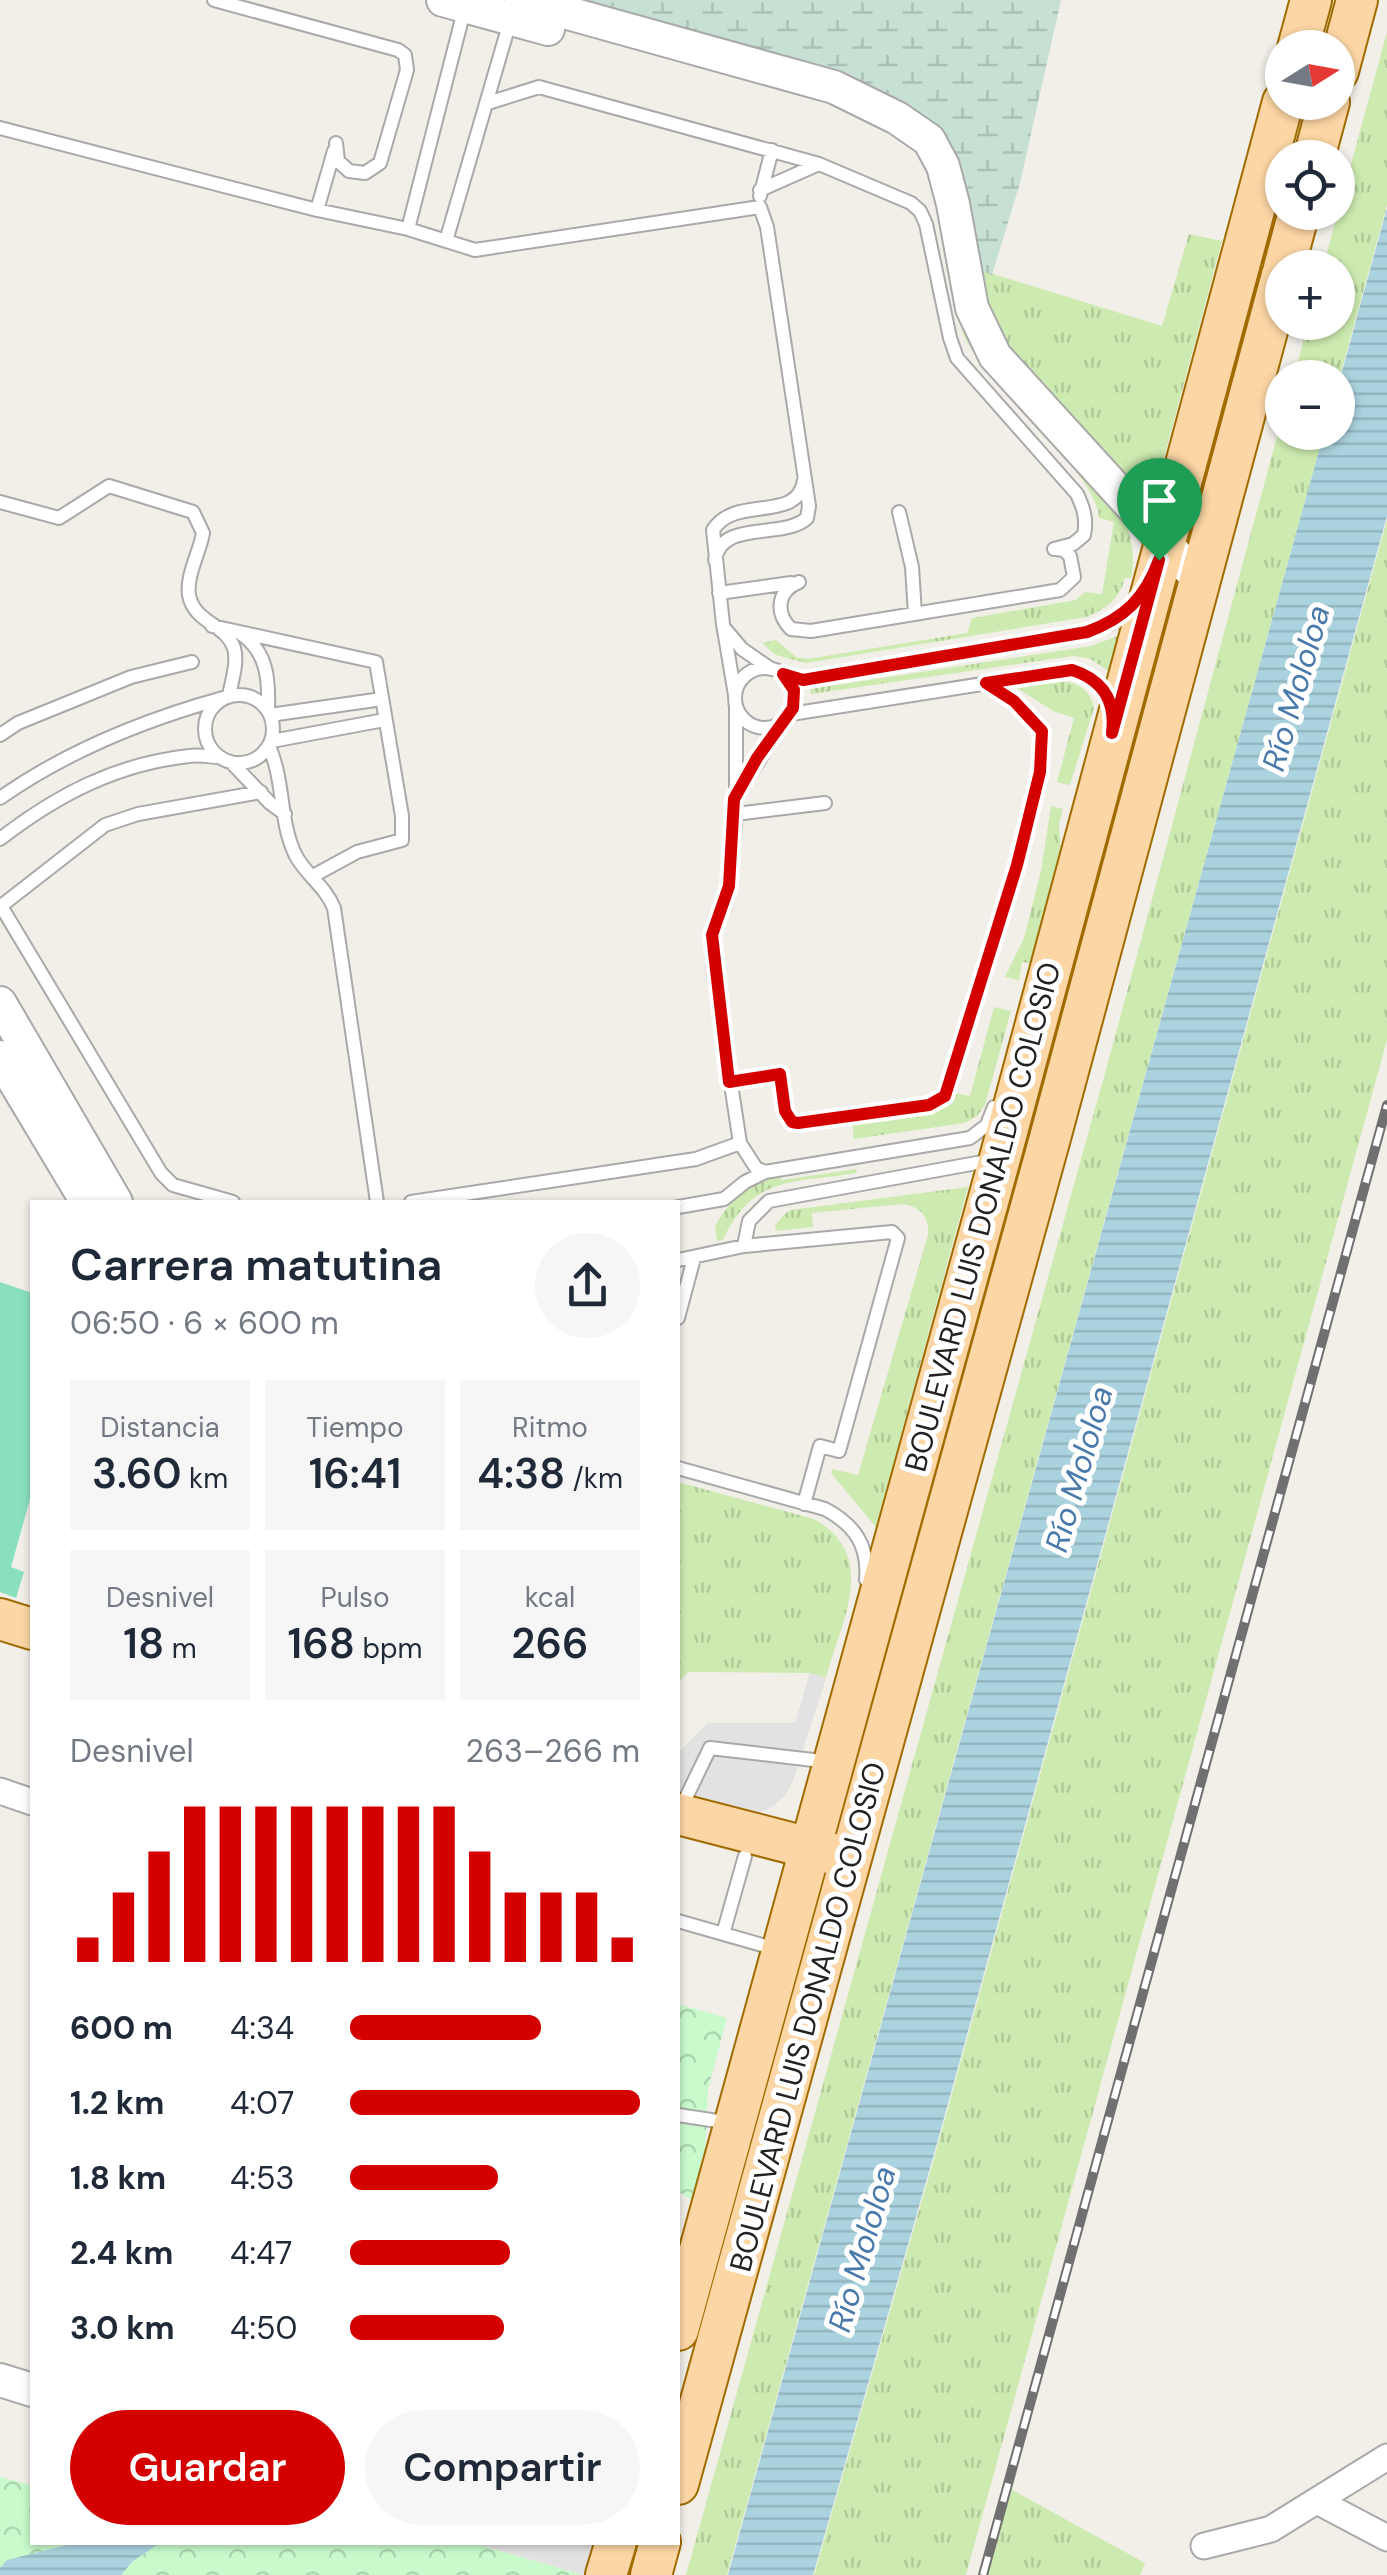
<!DOCTYPE html>
<html lang="es">
<meta charset="utf-8">
<style>
body{margin:0;font-family:"DM Sans",sans-serif;background:#f6f6f7;color:#1f2937;height:100vh;display:flex;flex-direction:column;font-size:38px;white-space:nowrap}
*{box-sizing:border-box;margin:0}
p{font-size:32px;color:#747a83}
.icon{flex:none;width:55px;height:55px;fill:none;stroke:currentColor;stroke-width:2;stroke-linecap:round;stroke-linejoin:round}
.map{position:relative;flex:1;overflow:hidden}
.details{position:absolute;left:30px;top:1200px;width:650px;height:1345px;display:flex;flex-direction:column;background:#fff;border-radius:0px;box-shadow:0 2px 8px #0004}
.details>*{flex:none}
.needle{width:65px;rotate:79deg}
.tools{position:absolute;left:1265px;top:30px;display:grid;gap:20px}
.tools a{display:grid;place-items:center;width:90px;height:90px;border-radius:50%;background:#fff;box-shadow:0 2px 8px #0004;font-size:50px}
.pin{position:absolute;display:grid;place-items:center;width:85px;height:85px;color:#fff;margin:-102px -42px;border-radius:50% 50% 50% 0;rotate:-45deg;box-shadow:0 0 10px #0007}
.pin .icon{rotate:45deg}
.round{display:grid;place-items:center;flex:none;width:105px;height:105px;border-radius:52px;background:#f6f6f7}
.summary{display:flex;align-items:center;justify-content:space-between;height:170px;padding:0 40px}
h1{font-size:45px;font-weight:600;line-height:75px}
.metrics{display:grid;grid-template-columns:repeat(3,1fr);gap:15px;height:170px;padding:10px 40px}
.metrics div{display:grid;align-content:center;border-radius:0px;background:#f6f6f7;text-align:center}
.metrics b{font-size:42px;font-weight:600}
.metrics small{font-size:28px;font-weight:400}
.metrics p{font-size:28px}
.chart{height:280px;padding:20px 40px}
.chart p{display:flex;justify-content:space-between}
.chart svg{width:100%;height:180px;margin-top:10px;stroke:#d40000;stroke-width:6}
.cta{display:flex;gap:20px;margin-top:auto;padding:20px 40px}
.cta a{flex:1;height:115px;border-radius:60px;background:#d40000;color:#fff;font-size:40px;font-weight:600;line-height:115px;text-align:center}
.cta a+a{background:#f6f6f7;color:#1f2937}
ul{padding:0 40px;list-style:none;font-size:32px}
li{display:grid;grid-template-columns:160px 120px 1fr;align-items:center;height:75px}
li i{height:25px;border-radius:12px;background:#d40000}
.map>svg:first-child{display:block}
.grass{fill:url(#grass-tufts)}
.wetland{fill:url(#wetland-marsh)}
.park{fill:url(#park-crowns)}
.pitch{fill:#88e0be}
.parking{fill:#e2e2e2}
.water{fill:url(#water-rules)}
.lines{fill:none;stroke-linecap:round;stroke-linejoin:round}
.service-casing{stroke:#a9a9a9;stroke-width:16}
.minor-casing{stroke:#a9a9a9;stroke-width:29}
.tertiary-casing{stroke:#a9a9a9;stroke-width:36}
.primary-casing{stroke:#a06b00;stroke-width:44}
.service{stroke:#fff;stroke-width:12}
.minor{stroke:#fff;stroke-width:25}
.tertiary{stroke:#fff;stroke-width:32}
.primary{stroke:#fcd6a4;stroke-width:40}
.rail-casing{stroke:#707070;stroke-width:10}
.rail{stroke:#fff;stroke-width:6;stroke-dasharray:19;stroke-linecap:butt}
.route-casing{stroke:#fff;stroke-width:20}
.route{stroke:#d40000;stroke-width:12}
.labels{text-anchor:middle;stroke-width:10;stroke-linejoin:round;paint-order:stroke}
.street-label{font-size:30px;fill:#222;stroke:#fff}
.water-label{font-size:32px;font-style:italic;fill:#4a7aab;stroke:#fff}
</style>
<div class="map">
<svg width="1387" height="2575" viewBox="0 0 1387 2575">
<defs>
<pattern id="grass-tufts" width="24" height="20" patternUnits="userSpaceOnUse" patternTransform="scale(2.5)"><rect width="24" height="20" fill="#cdebb0"/><path d="M3 7l-1-3M5 7V3M7 7l1-3M15 17l-1-3M17 17v-4M19 17l1-3" fill="none" stroke="#b0c997"/></pattern>
<pattern id="wetland-marsh" width="20" height="14" patternUnits="userSpaceOnUse" patternTransform="scale(2.5)"><rect width="20" height="14" fill="#c6e0d4"/><path d="M1 5h8M5 5V1M11 12h8M15 12V8" fill="none" stroke="#aac0b6"/></pattern>
<pattern id="park-crowns" width="20" height="18" patternUnits="userSpaceOnUse" patternTransform="scale(2.5)"><rect width="20" height="18" fill="#c8facc"/><path d="M2 6a3 3 0 1 1 6 0M12 15a3 3 0 1 1 6 0" fill="none" stroke="#acd6af"/></pattern>
<pattern id="water-rules" width="6" height="5" patternUnits="userSpaceOnUse" patternTransform="scale(2.5)"><rect width="6" height="5" fill="#aad3df"/><path d="M0 2.5h6" fill="none" stroke="#92b5bf"/></pattern>
</defs>
<rect width="100%" height="100%" fill="#f2efe9"/>
<path class="grass" d="M1387,32V205L1338,383V378L1294,377L1308,323L1338,322V268L1323,267Z
M1189,234L1222,241L1158,480L1144,490L1127,483L1012,356L993,329L980,270L1162,326Z
M955,298L1125,522C1133,541 1135,558 1131,578H1125C1119,600 1106,609 1086,617L806,663L776,655L762,643L776,640L796,657L807,659L967,633L972,618L1076,600L1085,592L1102,594L1114,522L1099,518C1098,473 988,388 964,336C959,325 958,310 955,298Z
M1282,418V432L1324,433L727,2575H686L1107,1066Z
M1387,520V1040L966,2575H814L935,2155Z
M1120,635L1111,673L1091,659L1073,656L811,694L810,689L1091,646Z
M1060,681C1079,683 1090,689 1094,708L1070,785L1057,782L1074,718L1053,711L1017,688Z
M1051,806L1063,809L1059,824L1061,853L1030,963L1022,962L1019,980L1005,977L1024,938L1041,871Z
M994,1007L1011,1011L985,1105L977,1116L965,1123L854,1139L852,1123L939,1108L954,1093L970,1096Z
M856,1169L857,1173C795,1183 752,1175 723,1240L717,1241L715,1226C729,1201 750,1180 780,1175L782,1180Z
M968,1187L876,1527L831,1473L832,1469L858,1475L928,1235C930,1218 920,1206 903,1204L812,1213L813,1227L776,1231L775,1225L788,1211L798,1209Z
M678,1482L814,1519C880,1556 841,1621 826,1678L810,1673L688,1672L678,1683Z
M1007,2487L1145,2563L1140,2575H984Z"/>
<path class="wetland" d="M538,0H1061L1020,183L992,275L980,270L951,146L941,130Z"/>
<path class="park" d="M678,2004L727,2018L708,2089L705,2156L693,2201L678,2191Z
M0,2477L32,2485V2542L473,2543L584,2575H0Z"/>
<path class="pitch" d="M0,1282L32,1293V1492L11,1567L24,1572L16,1598L0,1592Z"/>
<path class="parking" d="M810,1673L826,1678L793,1781L785,1796L772,1807L756,1814L678,1800V1753L708,1723H795Z
M473,2543L594,2542V2543L584,2575Z"/>
<path class="water" d="M1387,208V516L934,2154L813,2575H728L1324,433L1338,432V386Z
M75,2543V2542L160,2543L133,2561L121,2575H0V2568L7,2560Z"/>
<g class="lines">
<g class="service-casing">
<path id="service" d="M214,0L398,50L405,55L407,70L380,163L365,173L349,171L338,161L336,143
M488,103L539,87L819,164L911,203L920,211L926,224L950,338L957,358L1077,494C1084,509 1087,519 1084,535L1073,544L1054,549
M0,128L317,210L408,229L475,250L760,207L767,227L809,506L807,518C783,540 721,519 715,560
M760,190L819,164
M760,196L772,150
M317,210L334,151
M408,229L465,7
M446,241L511,18
M0,502L59,518L109,486L193,512L203,533C200,552 186,575 189,595C194,623 226,624 234,648C238,662 232,681 229,695
M899,512L912,567L915,614
M799,582C777,591 775,613 791,629L811,631L1060,590L1074,577L1070,556L1064,550L1056,549
M719,593L791,583
M212,626L376,662L402,816V840L357,852L313,876
M726,630L742,649L771,669
M240,633C268,652 269,680 268,710
M735 698a30 30 0 1 1 60 0a30 30 0 1 1-60 0Z
M783,674L803,680L819,678L1087,633L1112,623L1137,601
M205 729a34 34 0 1 1 68 0a34 34 0 1 1-68 0Z
M735,695L723,624L713,530C735,494 798,524 804,480
M791,714L1072,670L1099,684L1111,702
M270,715L375,700
M0,735L18,723L131,677L192,662
M272,741L379,721
M269,746C285,783 279,823 296,856C307,876 325,886 334,908L377,1202
M231,762L270,803L285,814
M736,797L781,725
M0,798C67,751 144,720 223,698
M736,814L825,803
M0,839C57,795 116,764 189,756C199,754 210,757 220,757
M729,1082L780,1074L785,1111L792,1121L798,1123L929,1105L945,1096L1017,865L1040,772L1043,731L1014,701L986,683
M740,1143L756,1168L765,1172
M233,1202L173,1185L161,1173L1,906L105,825L138,814L261,792
M411,1202L696,1159L740,1143L714,973L711,935L729,886L736,814V707
M678,1207L724,1199L745,1182L765,1172L970,1138L987,1125L994,1107
M744,1246L749,1221L769,1201L993,1160
M678,1260L744,1246L892,1232L898,1238L839,1451L820,1446L804,1504
M678,1318L694,1258
M678,1468L825,1509C855,1525 869,1546 866,1580
M680,1810L710,1748L830,1762
M678,1921L776,1949
M723,1934L745,1856
M678,2115L731,2123"/>
</g>
<g class="minor-casing">
<path id="minor" d="M0,1791L32,1802
M1317,2501L1387,2538
M1204,2546L1271,2529L1387,2457"/>
</g>
<g class="tertiary-casing">
<path id="tertiary" d="M443,0L548,29
M521,0L834,87L897,118L929,140L943,166L953,204L972,308L995,356L1200,581
M0,1003L116,1202
M0,1057L87,1202
M0,2380L32,2390"/>
</g>
<g class="primary-casing">
<path id="primary" d="M1298,48L1311,0
M1338,71L1357,0
M1314,158L1329,102
M1284,268L1299,212
M0,1619L32,1629
M678,1814L833,1854
M678,2330L1000,1158L1283,102
M678,2484L1050,1138L1282,275
M606,2575L616,2542
M651,2575L660,2542"/>
</g>
<use href="#service" class="service"/>
<use href="#minor" class="minor"/>
<use href="#tertiary" class="tertiary"/>
<use href="#primary" class="primary"/>
<g class="rail-casing">
<path id="rail" d="M983,2575L1387,1105"/>
</g>
<use href="#rail" class="rail"/>
</g>
<g class="lines">
<g class="route-casing">
<path id="route" d="M1159,560L1112,733C1116,701 1103,680 1072,670L986,683L1014,701L1042,731L1040,772L1017,865L945,1096L929,1105L798,1123L792,1122L785,1111L780,1074L729,1082L712,935L729,886L734,799L757,758L793,708L794,690L783,674L803,680L1087,632C1125,618 1145,598 1159,560Z"/>
</g>
<use href="#route" class="route"/>
</g>
<g class="labels">
<g class="street-label">
<text transform="translate(983 1217) rotate(-75)" y="10">BOULEVARD LUIS DONALDO COLOSIO</text>
<text transform="translate(808 2017) rotate(-75)" y="10">BOULEVARD LUIS DONALDO COLOSIO</text>
</g>
<g class="water-label">
<text transform="translate(1296 688) rotate(-74)" y="11">Río Mololoa</text>
<text transform="translate(1079 1469) rotate(-74)" y="11">Río Mololoa</text>
<text transform="translate(862 2249) rotate(-74)" y="11">Río Mololoa</text>
</g>
</g>
</svg>
<div class="tools">
<a><svg class="needle" viewBox="-14 -14 28 28"><path d="M0-13l5 13h-10z" fill="#e53935"/><path d="M0 13l5-13h-10z" fill="#747a83"/></svg></a>
<a><svg class="icon" aria-label="locate" viewBox="0 0 24 24"><circle cx="12" cy="12" r="6"/><path d="M12 2v4M12 18v4M2 12h4M18 12h4"/></svg></a>
<a>+</a>
<a>−</a>
</div>
<div class="pin" style="left:1159px;top:560px;background:#1e9e55"><svg class="icon" aria-label="arrive" viewBox="0 0 24 24"><path d="M6 21V4h12l-3 4 3 4H6"/></svg></div>
<section class="details">
<div class="summary"><div><h1>Carrera matutina</h1><p>06:50 · 6 × 600 m</p></div><a class="round"><svg class="icon" aria-label="share" viewBox="0 0 24 24"><path d="M12 15V3M7 8l5-5 5 5M5 13v7h14v-7"/></svg></a></div>
<div class="metrics">
<div><p>Distancia</p><b>3.60<small> km</small></b></div>
<div><p>Tiempo</p><b>16:41</b></div>
<div><p>Ritmo</p><b>4:38<small> /km</small></b></div>
</div>
<div class="metrics">
<div><p>Desnivel</p><b>18<small> m</small></b></div>
<div><p>Pulso</p><b>168<small> bpm</small></b></div>
<div><p>kcal</p><b>266</b></div>
</div>
<div class="chart"><p><span>Desnivel</span>263–266 m</p>
<svg viewBox="0 0 160 44" preserveAspectRatio="none"><path d="M5 44V38M15 44V27M25 44V17M35 44V6M45 44V6M55 44V6M65 44V6M75 44V6M85 44V6M95 44V6M105 44V6M115 44V17M125 44V27M135 44V27M145 44V27M155 44V38"/></svg>
</div>
<ul>
<li><b>600 m</b>4:34<i style="width:66%"></i></li>
<li><b>1.2 km</b>4:07<i style="width:100%"></i></li>
<li><b>1.8 km</b>4:53<i style="width:51%"></i></li>
<li><b>2.4 km</b>4:47<i style="width:55%"></i></li>
<li><b>3.0 km</b>4:50<i style="width:53%"></i></li>
</ul>
<div class="cta"><a>Guardar</a><a>Compartir</a></div>
</section>
</div>
